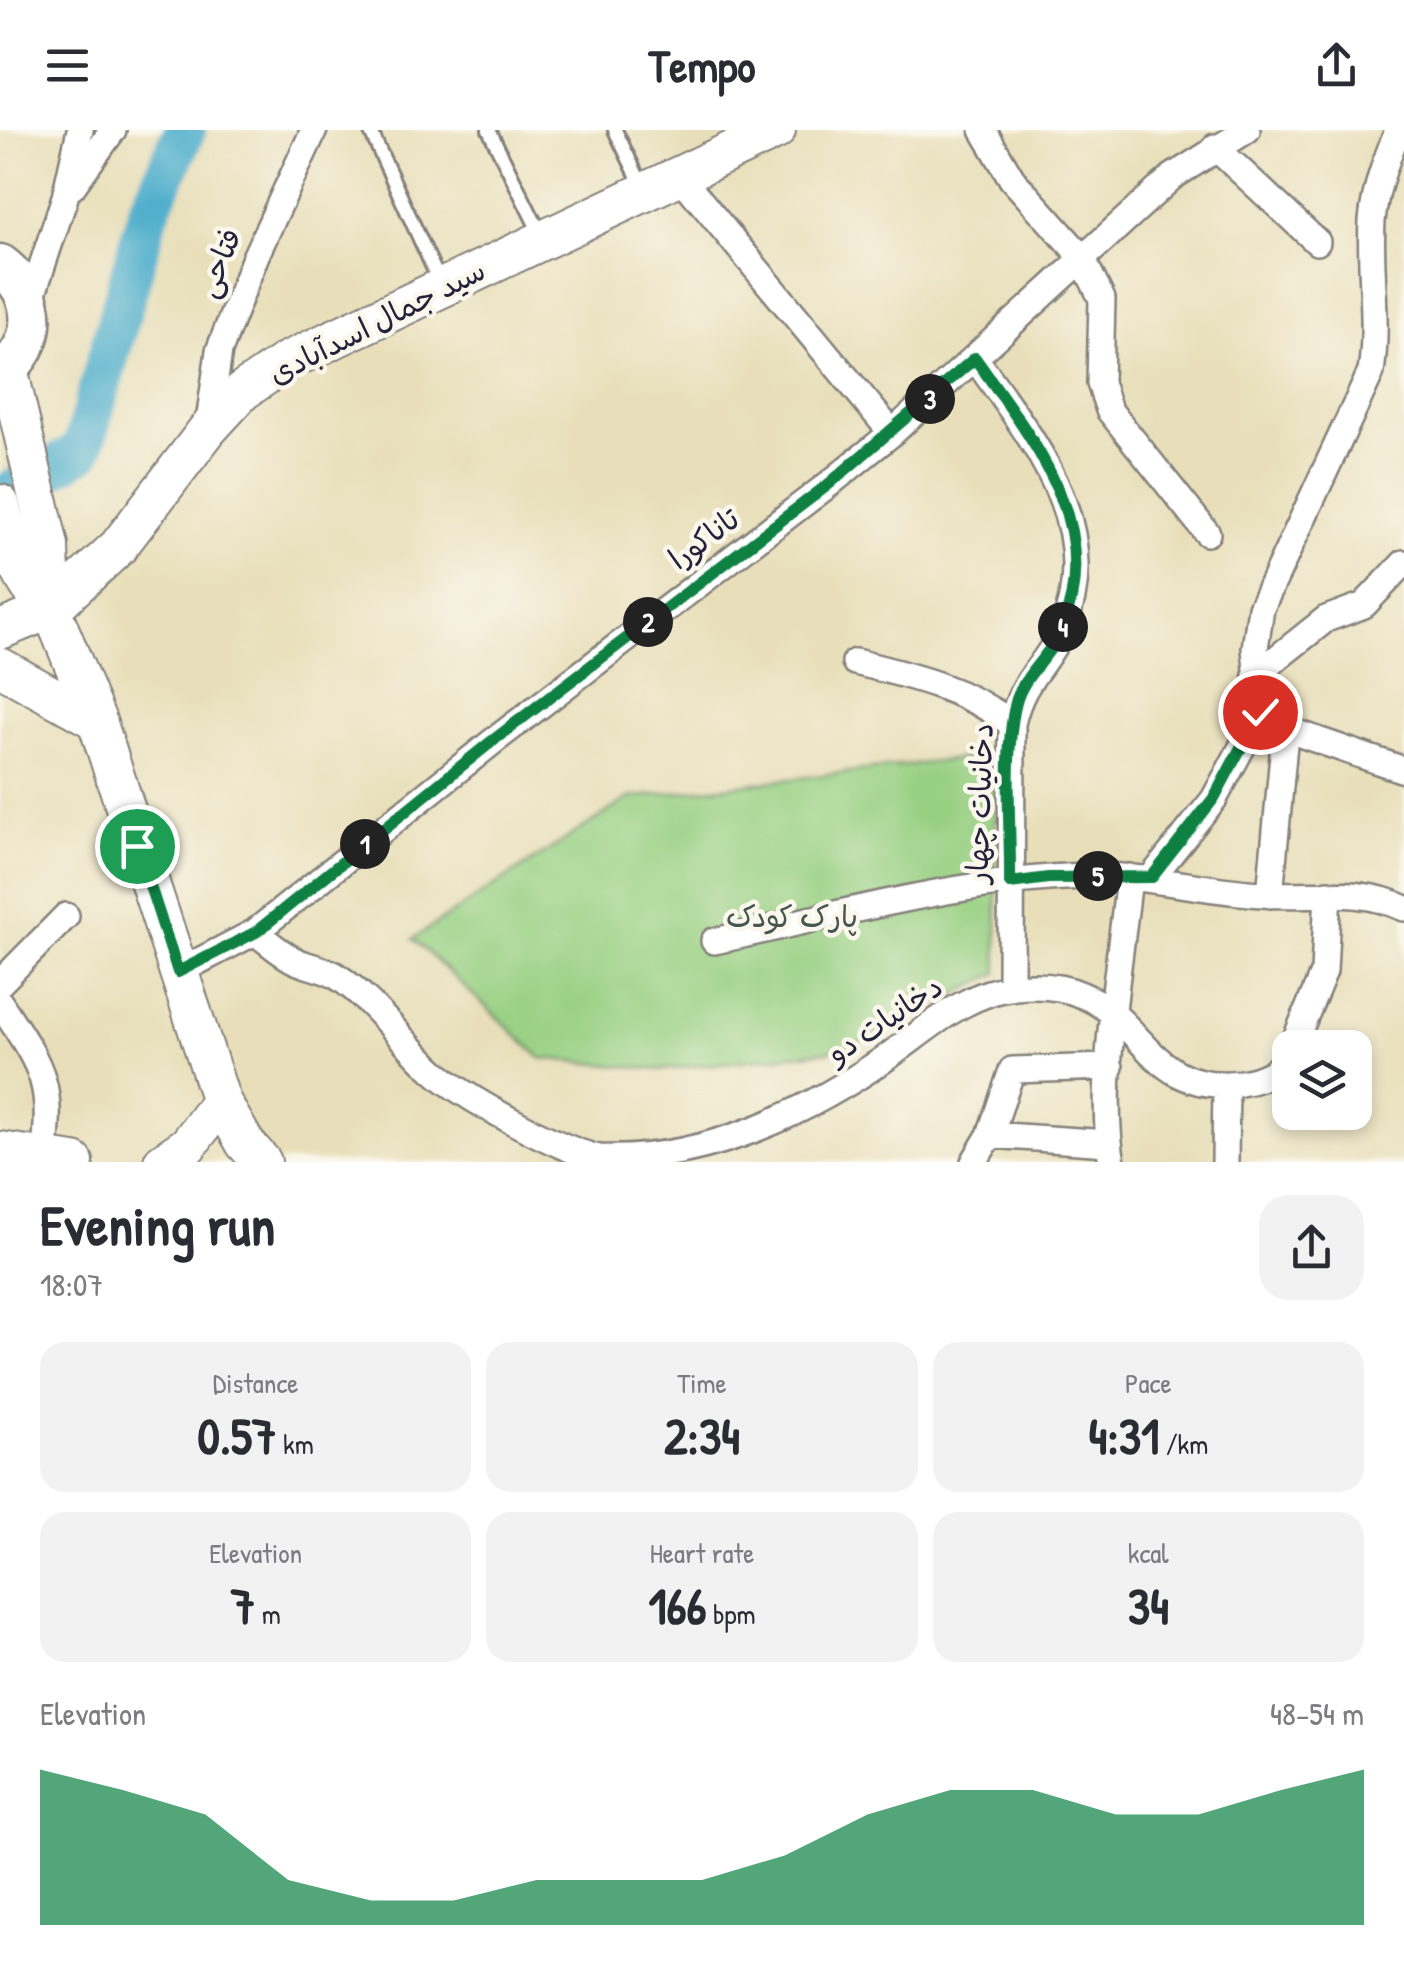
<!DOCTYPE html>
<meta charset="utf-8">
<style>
body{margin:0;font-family:"Patrick Hand","Playpen Sans Arabic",sans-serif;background:#f2f2f3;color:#2b2b33;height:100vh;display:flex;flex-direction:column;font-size:38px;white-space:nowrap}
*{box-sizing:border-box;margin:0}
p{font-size:32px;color:#7c7c81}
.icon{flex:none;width:55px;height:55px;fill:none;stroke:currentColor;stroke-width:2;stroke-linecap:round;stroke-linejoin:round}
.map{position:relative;height:1032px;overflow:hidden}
.panel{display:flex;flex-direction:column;background:#fff;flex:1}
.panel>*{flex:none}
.buttons{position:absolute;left:1272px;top:900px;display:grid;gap:20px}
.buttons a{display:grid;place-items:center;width:100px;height:100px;border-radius:20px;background:#fff;box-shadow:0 5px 15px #0003;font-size:50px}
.pin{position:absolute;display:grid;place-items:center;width:85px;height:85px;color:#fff;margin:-42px;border:5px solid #fff;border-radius:50%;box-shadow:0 2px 10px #0007}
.km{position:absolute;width:50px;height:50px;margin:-25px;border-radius:50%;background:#222;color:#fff;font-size:28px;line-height:50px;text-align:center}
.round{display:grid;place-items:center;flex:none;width:105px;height:105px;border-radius:30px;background:#f2f2f3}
.headline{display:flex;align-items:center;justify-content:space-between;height:170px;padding:0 40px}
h1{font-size:55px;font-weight:800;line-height:75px}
.figures{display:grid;grid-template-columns:repeat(3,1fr);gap:15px;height:170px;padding:10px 40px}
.figures div{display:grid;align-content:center;border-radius:25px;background:#f2f2f3;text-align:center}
.figures b{font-size:50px;font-weight:800}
.figures small{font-size:28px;font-weight:400}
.figures p{font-size:28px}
.chart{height:280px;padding:20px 40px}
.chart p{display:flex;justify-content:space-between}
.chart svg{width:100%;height:180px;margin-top:10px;fill:#0b8043;opacity:.7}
header{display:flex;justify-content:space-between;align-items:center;height:130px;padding:0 40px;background:#fff;font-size:45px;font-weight:800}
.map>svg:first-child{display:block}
.green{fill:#98d083;stroke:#5d795f;stroke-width:2.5}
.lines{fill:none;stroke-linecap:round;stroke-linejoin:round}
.river{stroke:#4daecc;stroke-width:42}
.lane-casing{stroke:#85807a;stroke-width:18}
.street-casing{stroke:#85807a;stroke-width:30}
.secondary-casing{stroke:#85807a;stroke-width:42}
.primary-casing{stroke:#85807a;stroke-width:45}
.lane{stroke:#fff;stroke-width:12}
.street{stroke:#fff;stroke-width:25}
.secondary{stroke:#fff;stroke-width:38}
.primary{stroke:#fff;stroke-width:40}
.route-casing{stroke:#fff;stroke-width:20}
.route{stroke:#0b8043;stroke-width:12}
.labels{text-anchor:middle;stroke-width:9;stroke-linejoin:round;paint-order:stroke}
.street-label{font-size:30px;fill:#22223b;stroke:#fbf7ec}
.park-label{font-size:30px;fill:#455651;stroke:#fbf7ec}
</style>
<header><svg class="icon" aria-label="menu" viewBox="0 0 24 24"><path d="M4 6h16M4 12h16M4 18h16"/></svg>Tempo<svg class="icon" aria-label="share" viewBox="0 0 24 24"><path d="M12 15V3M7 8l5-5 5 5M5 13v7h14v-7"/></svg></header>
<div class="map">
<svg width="1404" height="1032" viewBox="0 0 1404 1032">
<rect width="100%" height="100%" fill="#fbf7ec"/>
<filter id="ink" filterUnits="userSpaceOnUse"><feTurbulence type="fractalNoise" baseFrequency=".01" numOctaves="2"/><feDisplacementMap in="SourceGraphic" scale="20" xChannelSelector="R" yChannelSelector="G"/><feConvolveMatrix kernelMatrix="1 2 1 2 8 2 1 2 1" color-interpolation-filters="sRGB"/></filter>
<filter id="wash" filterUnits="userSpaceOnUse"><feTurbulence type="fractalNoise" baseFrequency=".0048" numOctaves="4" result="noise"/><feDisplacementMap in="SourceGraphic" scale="40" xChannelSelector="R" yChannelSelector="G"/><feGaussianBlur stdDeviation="2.25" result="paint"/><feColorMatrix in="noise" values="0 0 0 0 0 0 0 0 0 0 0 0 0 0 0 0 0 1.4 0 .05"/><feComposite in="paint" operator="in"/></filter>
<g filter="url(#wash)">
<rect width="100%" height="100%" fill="#e8dfba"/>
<path class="green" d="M994,625L998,843L846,919L660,940L541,928L413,809L629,668Z"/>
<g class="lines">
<path class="river" d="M0,368L82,321L148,83L185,0"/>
</g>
</g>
<g filter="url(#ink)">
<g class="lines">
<g class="lane-casing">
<path id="lane" d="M370,0L441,155
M489,0L542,107
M615,0L644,60"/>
</g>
<g class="street-casing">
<path id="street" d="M983,0L1012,49L1081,126L1102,169L1100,253L1109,280L1207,403
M1398,0C1386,30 1375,59 1372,91C1369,143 1379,191 1371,242L1261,478L1255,518L1261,582L1277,596L1404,640
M1215,17L1317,112
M679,45L892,303
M72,57L113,0
M30,172L65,67L80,0
M975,228C1031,308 1106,396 1062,500C1046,537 1022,547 1012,594L1011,858
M208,299L219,221L256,125L314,0
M855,532C912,546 964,558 1012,594
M1256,545L1326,489L1364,475L1404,433
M1152,747L1214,669L1261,582
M1270,765L1285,603
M255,802C267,811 279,822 292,829C305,836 322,838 335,845C372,868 400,910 433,940C462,967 560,1020 599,1028C708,1032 814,980 897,920C933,894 969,862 1015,857C1037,855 1062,856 1082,865C1145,890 1151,965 1241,953C1260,950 1280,942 1290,924
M714,811C839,785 968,747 1097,746C1153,746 1206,761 1262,764C1313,768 1357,756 1404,778
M178,842L255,802L491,613L829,354L892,303L1172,47L1247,0
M0,853L66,786
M0,873C41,937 54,949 44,1028
M1292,918L1324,841L1328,763
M990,1005L1108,1013
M974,1032L990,1005L1012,940L1110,937
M1112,1032C1097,957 1121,826 1129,747
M1225,1032L1226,955"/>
</g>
<g class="secondary-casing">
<path id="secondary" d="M8,238L49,416L51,479L97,591L221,971L245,1013L262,1032
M0,374C10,415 17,451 51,479
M0,500L51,479L118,417L208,299L243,261L285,232L776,0
M0,537L97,591
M0,1021L74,1032
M163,1032L188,1015L221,971"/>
</g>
<g class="primary-casing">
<path id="primary" d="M0,135C41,165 40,214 0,244"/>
</g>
<use href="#lane" class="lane"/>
<use href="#street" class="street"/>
<use href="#secondary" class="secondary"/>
<use href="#primary" class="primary"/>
</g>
</g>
<g class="lines" filter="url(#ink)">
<g class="route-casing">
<path id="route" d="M137,716L178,842L256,802L491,612L829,354L975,228C1032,309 1104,394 1062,498C1052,524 1026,542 1017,569C1003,616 1011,702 1010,753L1048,748L1152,747L1214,668L1260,582"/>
</g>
<use href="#route" class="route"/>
</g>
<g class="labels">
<g class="street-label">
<text transform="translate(219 133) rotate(-68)" y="10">فتاحی</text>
<text transform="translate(377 192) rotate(-27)" y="10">سید جمال اسدآبادی</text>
<text transform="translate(704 409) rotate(-37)" y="10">تاناکورا</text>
<text transform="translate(980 673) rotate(-88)" y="10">دخانیات چهار</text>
<text transform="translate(885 890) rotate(-34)" y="10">دخانیات دو</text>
</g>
<g class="park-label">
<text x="792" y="797">پارک کودک</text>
</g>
</g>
</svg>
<div class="buttons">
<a><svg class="icon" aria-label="layers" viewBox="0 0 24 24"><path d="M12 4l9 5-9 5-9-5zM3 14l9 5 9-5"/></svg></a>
</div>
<div class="pin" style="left:137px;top:716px;background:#1e9e55"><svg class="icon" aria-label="arrive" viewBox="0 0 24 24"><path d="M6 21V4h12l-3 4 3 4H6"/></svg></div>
<div class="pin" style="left:1260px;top:582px;background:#d93025"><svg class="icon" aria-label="check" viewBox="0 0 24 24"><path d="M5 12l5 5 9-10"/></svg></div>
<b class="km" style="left:365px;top:714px">1</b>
<b class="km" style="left:648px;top:492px">2</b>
<b class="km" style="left:930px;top:269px">3</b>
<b class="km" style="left:1063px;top:497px">4</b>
<b class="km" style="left:1098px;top:746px">5</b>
</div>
<section class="panel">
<div class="headline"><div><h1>Evening run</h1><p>18:07</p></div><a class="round"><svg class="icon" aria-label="share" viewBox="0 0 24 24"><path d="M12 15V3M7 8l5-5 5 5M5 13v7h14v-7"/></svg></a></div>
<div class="figures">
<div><p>Distance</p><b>0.57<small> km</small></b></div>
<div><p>Time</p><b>2:34</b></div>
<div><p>Pace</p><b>4:31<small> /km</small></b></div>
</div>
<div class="figures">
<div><p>Elevation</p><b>7<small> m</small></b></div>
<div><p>Heart rate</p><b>166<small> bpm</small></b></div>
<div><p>kcal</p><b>34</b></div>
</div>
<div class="chart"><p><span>Elevation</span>48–54 m</p>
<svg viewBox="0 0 160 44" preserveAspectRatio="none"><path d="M0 44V6L10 11L20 17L30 33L40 38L50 38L60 33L70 33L80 33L90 27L100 17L110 11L120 11L130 17L140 17L150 11L160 6V44z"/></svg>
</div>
</section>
